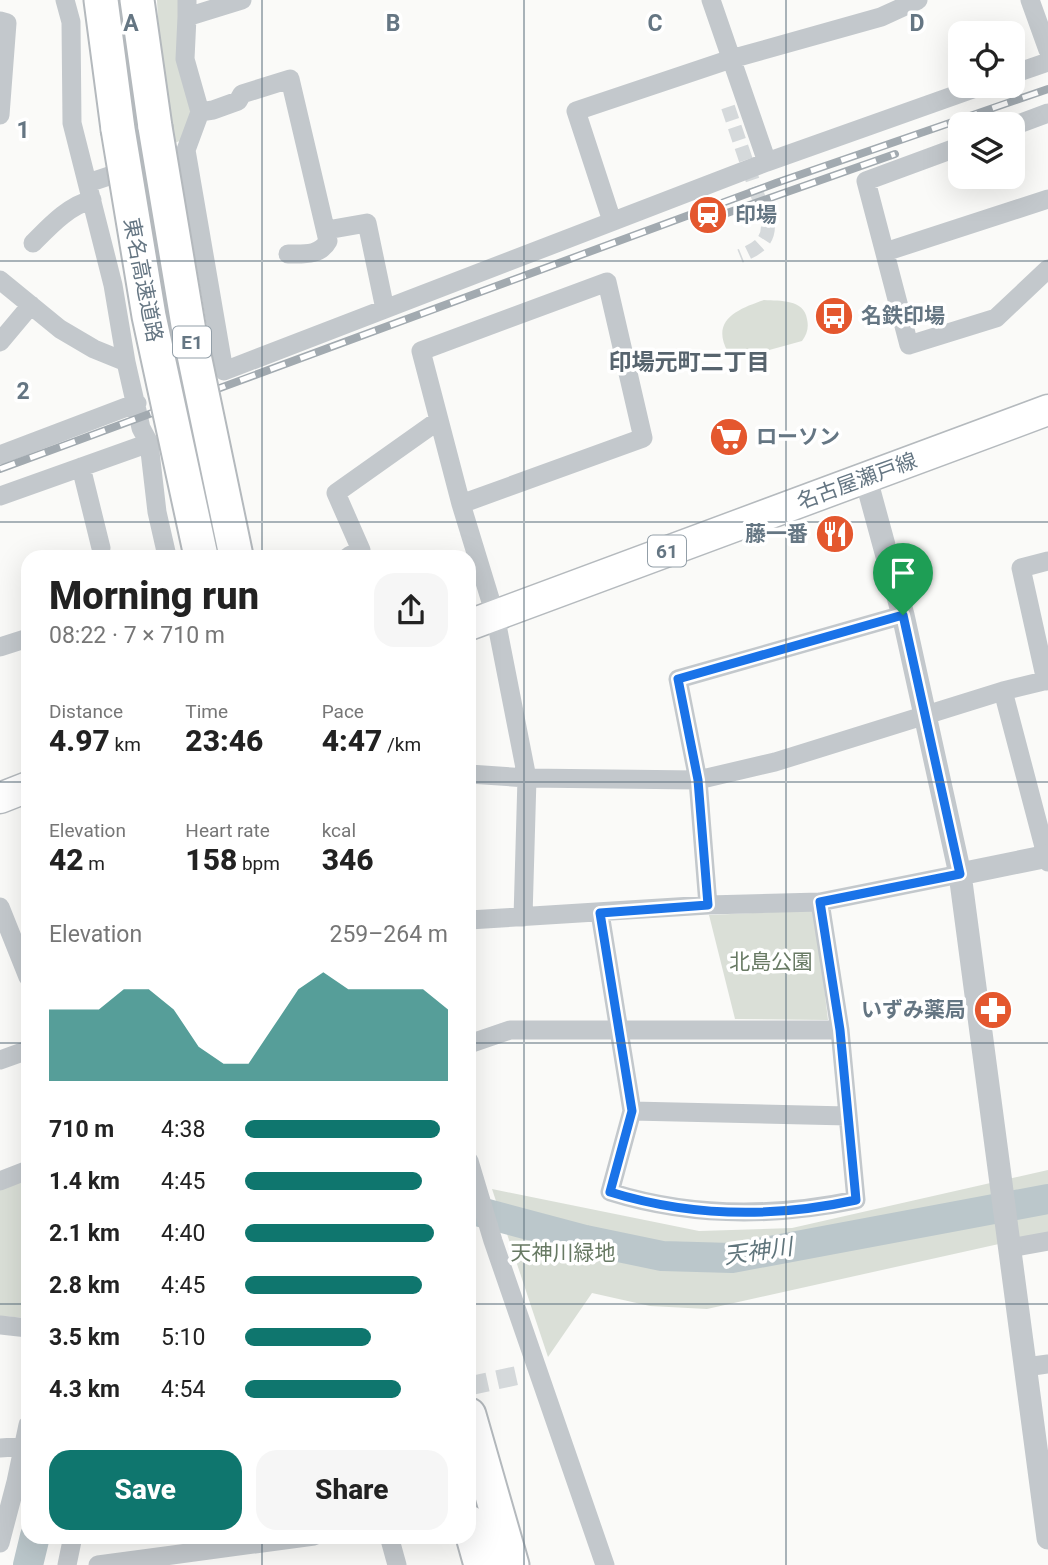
<!DOCTYPE html>
<meta charset="utf-8">
<style>
body{margin:0;font-family:Roboto,"Noto Sans JP",sans-serif;background:#f6f6f6;color:#222;height:100vh;display:flex;flex-direction:column;font-size:26px;white-space:nowrap}
*{box-sizing:border-box;margin:0}
p{font-size:23px;color:#767676}
.icon{flex:none;width:38px;height:38px;fill:none;stroke:currentColor;stroke-width:2;stroke-linecap:round;stroke-linejoin:round}
.map{position:relative;flex:1;overflow:hidden}
.details{position:absolute;left:21px;top:550px;width:455px;height:994px;display:flex;flex-direction:column;background:#fff;border-radius:21px;box-shadow:0 7px 28px #0002}
.details>*{flex:none}
.buttons{position:absolute;left:948px;top:21px;display:grid;gap:14px}
.buttons a{display:grid;place-items:center;width:77px;height:77px;border-radius:14px;background:#fff;box-shadow:0 7px 28px #0002;font-size:35px}
.pin{position:absolute;display:grid;place-items:center;width:60px;height:60px;color:#fff;margin:-72px -30px;border-radius:50% 50% 50% 0;rotate:-45deg;box-shadow:0 0 7px #0007}
.pin .icon{rotate:45deg}
.round{display:grid;place-items:center;flex:none;width:74px;height:74px;border-radius:21px;background:#f6f6f6}
.overview{display:flex;align-items:center;justify-content:space-between;height:119px;padding:0 28px}
h1{font-size:38px;font-weight:800;line-height:52px}
.figures{display:grid;grid-template-columns:repeat(3,1fr);gap:10px;height:119px;padding:7px 28px}
.figures div{display:grid;align-content:center}
.figures b{font-size:30px;font-weight:800}
.figures small{font-size:19px;font-weight:400}
.figures p{font-size:19px}
.chart{height:196px;padding:14px 28px}
.chart p{display:flex;justify-content:space-between}
.chart svg{width:100%;height:126px;margin-top:7px;fill:#0f766e;opacity:.7}
.button{display:flex;gap:14px;margin-top:auto;padding:14px 28px}
.button a{flex:1;height:80px;border-radius:21px;background:#0f766e;color:#fff;font-size:28px;font-weight:800;line-height:80px;text-align:center}
.button a+a{background:#f6f6f6;color:#222}
ul{padding:0 28px;list-style:none;font-size:23px}
li{display:grid;grid-template-columns:112px 84px 1fr;align-items:center;height:52px}
li i{height:18px;border-radius:9px;background:#0f766e}
.map>svg:first-child{display:block}
.green{fill:#dadfd7}
.lines{fill:none;stroke-linecap:round;stroke-linejoin:round}
.river{stroke:#bbc7cb;stroke-width:30}
.pedestrian-tunnel{stroke:#d5d9db;stroke-width:14;stroke-dasharray:14 7;stroke-linecap:butt}
.minor-tunnel{stroke:#d5d9db;stroke-width:19;stroke-dasharray:19 10;stroke-linecap:butt}
.primary-casing{stroke:#b5babe;stroke-width:33}
.motorway-casing{stroke:#b4b9bd;stroke-width:37}
.minor{stroke:#c3c8cc;stroke-width:19}
.tertiary{stroke:#c3c8cc;stroke-width:23}
.primary{stroke:#fff;stroke-width:30}
.motorway{stroke:#fff;stroke-width:33}
.rail-casing{stroke:#a2aab0;stroke-width:8}
.rail{stroke:#fff;stroke-width:5;stroke-dasharray:16;stroke-linecap:butt}
.motorway-bridge-casing{stroke:#b4b9bd;stroke-width:37;stroke-linecap:butt}
.motorway-bridge{stroke:#fff;stroke-width:33}
.route-casing{stroke:#fff;stroke-width:14}
.route{stroke:#1a73e8;stroke-width:9}
.grid{fill:none;stroke:#657683;stroke-width:2;stroke-opacity:0.55}
.labels{text-anchor:middle;stroke-width:7;stroke-linejoin:round;paint-order:stroke}
.shield{fill:#fff;stroke:#939fa8;stroke-width:2}
.shield-label{font-size:19px;font-weight:bold;fill:#657683}
.poi-label{font-size:21px;font-weight:bold;fill:#657683;stroke:#fff;text-anchor:start}
.street-label{font-size:21px;fill:#657683;stroke:#fff}
.park-label{font-size:21px;fill:#687a64;stroke:#fff}
.neighbourhood-label{font-size:23px;font-weight:bold;fill:#57646e;stroke:#fff}
.water-label{font-size:23px;font-style:italic;fill:#60757c;stroke:#fff}
.grid-label{font-size:23px;text-anchor:middle;font-weight:bold;fill:#657683;stroke:#fff;stroke-width:7;stroke-linejoin:round;paint-order:stroke}
</style>
<div class="map">
<svg width="1048" height="1565" viewBox="0 0 1048 1565">
<rect width="100%" height="100%" fill="#fafaf8"/>
<path class="green" d="M157,0H178L191,114L183,140L171,144L160,61Z
M764,300C780,301 804,299 807,319C809,328 807,334 802,341L744,357L728,352C710,320 738,309 764,300Z
M815,910L828,1020L735,1019L709,915Z
M1048,1170V1233L707,1309L650,1306L592,1293L548,1357L492,1189L699,1231L792,1228Z
M28,1177V1318L0,1316V1188Z"/>
<g class="lines">
<path class="river" d="M469,1209L585,1240L662,1256L732,1258L1048,1199
M28,1565L35,1536"/>
<path class="pedestrian-tunnel" d="M728,107L768,226C768,243 755,250 740,256"/>
<path class="minor-tunnel" d="M469,1386L524,1374"/>
<g class="primary-casing">
<path id="primary" d="M469,625L1048,410
M0,798L28,787"/>
</g>
<g class="motorway-casing">
<path id="motorway" d="M101,0L118,129
M137,0L155,127
M469,1415L512,1565
M469,1522L481,1565"/>
</g>
<path class="minor" d="M65,0L71,22L72,123L113,285L126,362L141,428L149,443L157,512L167,556
M187,0V17L242,0
M711,0L767,162
M1030,0L1048,50
M187,17L185,59L200,112L186,150L224,371L767,162L981,86
M0,21L7,23L0,115
M1013,74L1048,62
M200,112L213,110L238,101L242,94L290,79L328,241C320,256 303,254 288,254
M1013,126L1048,113
M961,146L866,181L909,345L996,318L1048,269
M88,183L169,156
M612,221L576,111L731,59L881,17L918,0
M327,230L367,223L385,309
M33,243C49,227 69,205 92,200
M885,252L1048,199
M0,280L60,329L94,349L126,362
M0,342L31,305
M0,455L137,403
M81,467L101,548
M0,496L149,443
M461,504L643,438L607,282L421,351L461,504L495,615L527,778L523,917
M349,556L361,550L336,493L439,420
M0,647L28,638
M1046,681L1021,568L1048,561
M1003,691L1048,862
M469,774L527,778L698,780L775,762L1003,691L1048,680
M708,905L698,780L678,679L903,615
M0,907L28,977
M600,913L632,1111L610,1192C690,1217 774,1217 856,1200L840,1030L820,902
M469,920L708,905L820,902L960,874
M469,1044L510,1030H840
M0,1060L28,1050
M632,1111L848,1116
M469,1161L493,1241L605,1565
M0,1181L28,1170
M1010,1248L1048,1241
M0,1325L28,1328
M1026,1367L1048,1364
M0,1448L28,1446
M389,1536L397,1565
M0,1543L16,1482L28,1425
M67,1565L73,1536
M98,1565L314,1536"/>
<path class="tertiary" d="M866,479L903,615L960,874L1048,1538
M960,874L1048,856"/>
<use href="#primary" class="primary"/>
<use href="#motorway" class="motorway"/>
<g class="rail-casing">
<path id="rail" d="M710,219L895,154
M0,469L776,183L1048,89"/>
</g>
<use href="#rail" class="rail"/>
<g class="motorway-bridge-casing">
<path id="motorway-bridge" d="M155,127L189,331L236,556
M118,129L149,316L201,556"/>
</g>
<use href="#motorway-bridge" class="motorway-bridge"/>
</g>
<g class="lines">
<g class="route-casing">
<path id="route" d="M903,615L960,874L820,902L840,1030L856,1200C774,1218 691,1217 610,1192L632,1111L600,913L708,905L698,780L678,679Z"/>
</g>
<use href="#route" class="route"/>
</g>
<path class="grid" d="M262,0V556M524,0V1565M786,0V1565M0,261H1048M0,522H1048M0,782H28M469,782H1048M0,1043H28M469,1043H1048M0,1304H28M469,1304H1048M262,1536V1565"/>
<defs>
<g id="station-disc" transform="scale(2.0125)"><circle r="9.5" fill="#e4572e" stroke="#fff"/><path d="M-3-6H3Q5-6 5-4V2Q5 4 3 4L4.5 6H3L1.5 4h-3L-3 6H-4.5L-3 4Q-5 4-5 2V-4Q-5-6-3-6ZM-3.5-4v3h7v-3ZM-3.5 1v1.5H-2V1ZM2 1v1.5H3.5V1Z" fill="#fff"/></g>
<g id="bus-disc" transform="scale(2.0125)"><circle r="9.5" fill="#e4572e" stroke="#fff"/><path d="M-5-6H5V4H4V6H2V4H-2V6H-4V4H-5ZM-3.5-4V0h7V-4ZM-3.5 1.2v1.5H-2V1.2ZM2 1.2v1.5H3.5V1.2Z" fill="#fff"/></g>
<g id="supermarket-disc" transform="scale(2.0125)"><circle r="9.5" fill="#e4572e" stroke="#fff"/><path d="M-6-5.5h2.5l.6 2H6L4.5 2H-2.5L-4.4-4H-6ZM-1.5 3.2a1.3 1.3 0 1 0 .1 0ZM3 3.2a1.3 1.3 0 1 0 .1 0Z" fill="#fff"/></g>
<g id="restaurant-disc" transform="scale(2.0125)"><circle r="9.5" fill="#e4572e" stroke="#fff"/><path d="M-5-6h1v4h1v-4h1v4h1v-4h1v5L-1.5 .5V6h-2V.5L-5-1ZM5-6V6H3V1.5H1.5Q1.5-4 5-6Z" fill="#fff"/></g>
<g id="pharmacy-disc" transform="scale(2.0125)"><circle r="9.5" fill="#e4572e" stroke="#fff"/><path d="M-2-6h4v4h4v4h-4v4h-4v-4h-4v-4h4Z" fill="#fff"/></g>
</defs>
<g fill-rule="evenodd">
<use href="#station-disc" x="708" y="215"/>
<use href="#bus-disc" x="834" y="316"/>
<use href="#supermarket-disc" x="729" y="437"/>
<use href="#restaurant-disc" x="835" y="534"/>
<use href="#pharmacy-disc" x="993" y="1010"/>
</g>
<g class="labels">
<g class="shield">
<rect x="173" y="326.5" width="38" height="31" rx="5"/>
<rect x="648" y="535.5" width="38" height="31" rx="5"/>
</g>
<g class="shield-label">
<text x="192" y="349">E1</text>
<text x="667" y="558">61</text>
</g>
<g class="poi-label">
<text x="735" y="222">印場</text>
<text x="861" y="323">名鉄印場</text>
<text x="756" y="444">ローソン</text>
<text x="808" y="541" text-anchor="end">藤一番</text>
<text x="966" y="1017" text-anchor="end">いずみ薬局</text>
</g>
<g class="street-label">
<text transform="translate(143 280) rotate(79)" y="7">東名高速道路</text>
<text transform="translate(857 481) rotate(-20)" y="7">名古屋瀬戸線</text>
</g>
<g class="park-label">
<text x="771" y="969">北島公園</text>
<text x="563" y="1260">天神川緑地</text>
</g>
<g class="neighbourhood-label">
<text x="689" y="370">印場元町二丁目</text>
</g>
<g class="water-label">
<text transform="translate(758 1251) rotate(-8)" y="8">天神川</text>
</g>
</g>
<g class="grid-label">
<text x="131" y="31">A</text>
<text x="393" y="31">B</text>
<text x="655" y="31">C</text>
<text x="917" y="31">D</text>
<text x="23" y="138">1</text>
<text x="23" y="399">2</text>
</g>
</svg>
<div class="buttons">
<a><svg class="icon" aria-label="locate" viewBox="0 0 24 24"><circle cx="12" cy="12" r="6"/><path d="M12 2v4M12 18v4M2 12h4M18 12h4"/></svg></a>
<a><svg class="icon" aria-label="layers" viewBox="0 0 24 24"><path d="M12 4l9 5-9 5-9-5zM3 14l9 5 9-5"/></svg></a>
</div>
<div class="pin" style="left:903px;top:615px;background:#1e9e55"><svg class="icon" aria-label="arrive" viewBox="0 0 24 24"><path d="M6 21V4h12l-3 4 3 4H6"/></svg></div>
<section class="details">
<div class="overview"><div><h1>Morning run</h1><p>08:22 · 7 × 710 m</p></div><a class="round"><svg class="icon" aria-label="share" viewBox="0 0 24 24"><path d="M12 15V3M7 8l5-5 5 5M5 13v7h14v-7"/></svg></a></div>
<div class="figures">
<div><p>Distance</p><b>4.97<small> km</small></b></div>
<div><p>Time</p><b>23:46</b></div>
<div><p>Pace</p><b>4:47<small> /km</small></b></div>
</div>
<div class="figures">
<div><p>Elevation</p><b>42<small> m</small></b></div>
<div><p>Heart rate</p><b>158<small> bpm</small></b></div>
<div><p>kcal</p><b>346</b></div>
</div>
<div class="chart"><p><span>Elevation</span>259–264 m</p>
<svg viewBox="0 0 160 44" preserveAspectRatio="none"><path d="M0 44V19L10 19L20 19L30 12L40 12L50 19L60 32L70 38L80 38L90 25L100 12L110 6L120 12L130 12L140 12L150 12L160 19V44z"/></svg>
</div>
<ul>
<li><b>710 m</b>4:38<i style="width:96%"></i></li>
<li><b>1.4 km</b>4:45<i style="width:87%"></i></li>
<li><b>2.1 km</b>4:40<i style="width:93%"></i></li>
<li><b>2.8 km</b>4:45<i style="width:87%"></i></li>
<li><b>3.5 km</b>5:10<i style="width:62%"></i></li>
<li><b>4.3 km</b>4:54<i style="width:77%"></i></li>
</ul>
<div class="button"><a>Save</a><a>Share</a></div>
</section>
</div>
